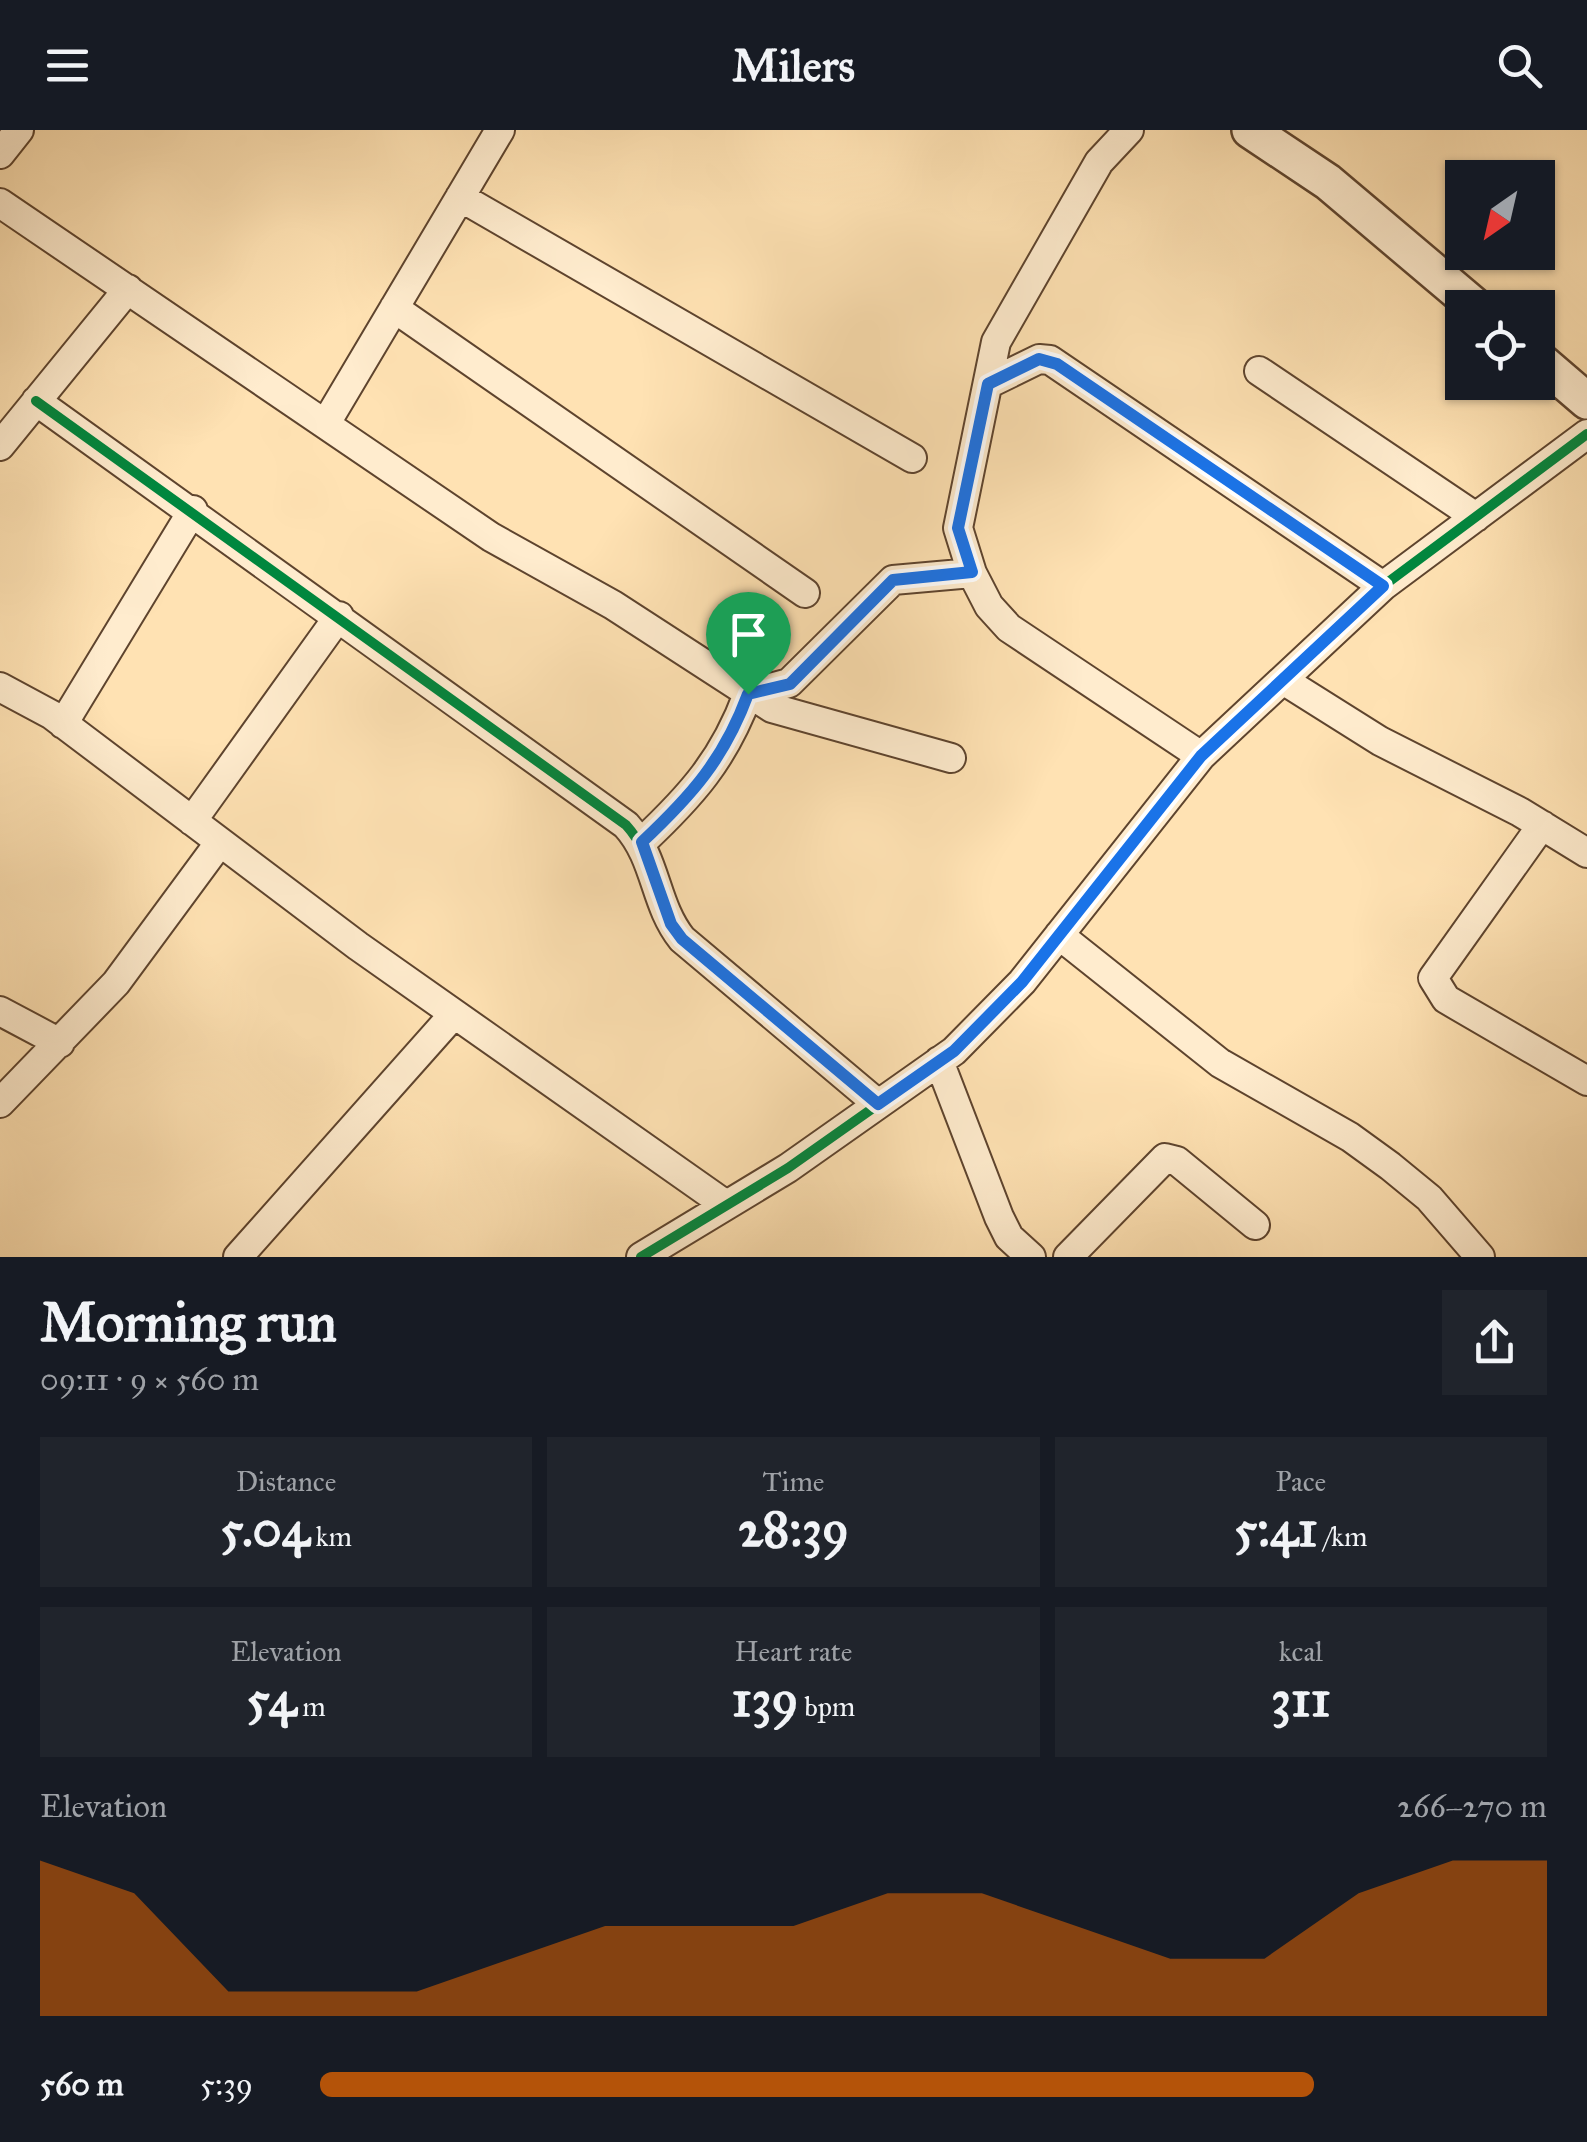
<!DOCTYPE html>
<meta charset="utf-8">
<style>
body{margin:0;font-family:"IM FELL Great Primer",serif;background:#20242c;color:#f1f3f6;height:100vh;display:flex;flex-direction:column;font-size:38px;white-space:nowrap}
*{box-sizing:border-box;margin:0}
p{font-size:32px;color:#9ea1a6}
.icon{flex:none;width:55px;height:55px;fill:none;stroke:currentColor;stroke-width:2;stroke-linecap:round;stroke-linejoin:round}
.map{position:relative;height:1127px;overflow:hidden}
.drawer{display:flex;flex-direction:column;background:#171b24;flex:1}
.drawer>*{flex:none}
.needle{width:65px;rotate:214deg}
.tools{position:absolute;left:1445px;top:30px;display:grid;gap:20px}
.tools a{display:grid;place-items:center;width:110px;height:110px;border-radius:0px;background:#171b24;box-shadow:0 2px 8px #0004;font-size:50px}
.pin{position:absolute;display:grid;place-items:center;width:85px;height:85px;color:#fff;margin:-102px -42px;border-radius:50% 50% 50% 0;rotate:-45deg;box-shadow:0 0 10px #0007}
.pin .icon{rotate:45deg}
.round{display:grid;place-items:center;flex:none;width:105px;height:105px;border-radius:0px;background:#20242c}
.summary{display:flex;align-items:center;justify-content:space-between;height:170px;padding:0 40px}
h1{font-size:55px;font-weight:700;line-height:75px}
.figures{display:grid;grid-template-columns:repeat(3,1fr);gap:15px;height:170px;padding:10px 40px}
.figures div{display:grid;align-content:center;border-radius:0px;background:#20242c;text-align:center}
.figures b{font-size:50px;font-weight:700}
.figures small{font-size:28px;font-weight:400}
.figures p{font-size:28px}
.chart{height:280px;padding:20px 40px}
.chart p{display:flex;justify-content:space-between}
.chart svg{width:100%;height:180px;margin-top:10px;fill:#b45309;opacity:.7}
ul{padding:0 40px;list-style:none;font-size:32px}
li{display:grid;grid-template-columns:160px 120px 1fr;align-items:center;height:75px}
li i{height:25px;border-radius:12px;background:#b45309}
header{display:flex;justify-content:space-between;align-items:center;height:130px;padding:0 40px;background:#171b24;font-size:45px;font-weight:700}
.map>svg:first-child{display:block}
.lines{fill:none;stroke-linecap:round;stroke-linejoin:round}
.minor-casing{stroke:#5e442e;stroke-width:32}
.tertiary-casing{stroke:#5e442e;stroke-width:40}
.minor{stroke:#ffecce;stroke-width:28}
.tertiary{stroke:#ffecce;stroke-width:35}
.cycleway-casing{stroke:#ffecce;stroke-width:16}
.cycleway{stroke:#00873e;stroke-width:10}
.route-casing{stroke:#fff;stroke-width:20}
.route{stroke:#1a73e8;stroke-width:12}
</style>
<header><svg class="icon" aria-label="menu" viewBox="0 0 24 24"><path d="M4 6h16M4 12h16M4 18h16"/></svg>Milers<svg class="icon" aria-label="search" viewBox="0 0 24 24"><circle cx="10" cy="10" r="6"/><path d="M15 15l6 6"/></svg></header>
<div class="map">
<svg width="1587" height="1127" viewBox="0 0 1587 1127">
<rect width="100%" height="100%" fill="#ffe2b3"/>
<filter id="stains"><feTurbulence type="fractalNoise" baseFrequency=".002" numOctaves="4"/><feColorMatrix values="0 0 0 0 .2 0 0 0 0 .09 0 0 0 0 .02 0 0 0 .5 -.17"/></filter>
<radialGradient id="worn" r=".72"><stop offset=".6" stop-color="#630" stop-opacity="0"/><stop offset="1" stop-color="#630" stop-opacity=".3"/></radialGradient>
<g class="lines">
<g class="minor-casing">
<path id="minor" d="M1129,0L1099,32L996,212L958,398L972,443L989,476L1009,498L1201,626
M0,24L19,0
M460,67L912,328
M0,73L491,407L613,475L772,578L951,628
M394,178L805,463
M1259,241L1476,387
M988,254L1039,229L1050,230L1383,456
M36,271L626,695C657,729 654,774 682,809L878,974
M326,293L500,0
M0,316L128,159
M1283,550L1380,611L1520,682L1587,723
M0,557L52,585L358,816L726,1075
M63,594L193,380
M192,691L339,486
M1542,695L1433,848L1446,869L1587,951
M642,712C692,665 724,629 748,564L789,553L893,450L972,443
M1059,805L1220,933L1350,1007L1390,1036L1429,1068L1480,1127
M0,881L60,913
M939,931L999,1087L1009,1107L1031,1127
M0,973L116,853L220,712
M238,1127L454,884
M641,1127L788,1038L954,921L1022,852L1201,626L1383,456L1587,304
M1068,1127L1165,1028L1177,1031L1255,1095"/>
</g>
<g class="tertiary-casing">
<path id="tertiary" d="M1250,0L1328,52L1477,178
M1538,229L1587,271"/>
</g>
<use href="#minor" class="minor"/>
<use href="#tertiary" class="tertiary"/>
<g class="cycleway-casing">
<path id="cycleway" d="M36,271L626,695C657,729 654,774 682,809L878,974
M641,1127L788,1038L954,921L1022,852L1201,626L1383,456L1587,304"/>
</g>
<use href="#cycleway" class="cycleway"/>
</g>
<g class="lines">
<g class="route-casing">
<path id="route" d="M1039,229L1057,234L1383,456L1201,626L1022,852L954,921L878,974L682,809L671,794L642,712C692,665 724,629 748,564L790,554L893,450L972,442L958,398L988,254Z"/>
</g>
<use href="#route" class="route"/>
</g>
<rect width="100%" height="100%" filter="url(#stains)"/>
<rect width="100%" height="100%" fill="url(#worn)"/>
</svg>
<div class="tools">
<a><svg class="needle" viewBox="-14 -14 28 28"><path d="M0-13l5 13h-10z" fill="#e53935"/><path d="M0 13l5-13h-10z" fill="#9ea1a6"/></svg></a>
<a><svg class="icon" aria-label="locate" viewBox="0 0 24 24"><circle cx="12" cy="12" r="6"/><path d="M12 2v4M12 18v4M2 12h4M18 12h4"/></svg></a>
</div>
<div class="pin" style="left:748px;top:564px;background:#1e9e55"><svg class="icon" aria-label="arrive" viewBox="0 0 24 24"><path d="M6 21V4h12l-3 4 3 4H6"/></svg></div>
</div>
<section class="drawer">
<div class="summary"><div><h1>Morning run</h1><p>09:11 · 9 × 560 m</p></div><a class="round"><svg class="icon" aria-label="share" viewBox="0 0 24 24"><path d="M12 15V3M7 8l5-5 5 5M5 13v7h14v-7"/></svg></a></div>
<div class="figures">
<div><p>Distance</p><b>5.04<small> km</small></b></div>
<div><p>Time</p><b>28:39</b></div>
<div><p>Pace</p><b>5:41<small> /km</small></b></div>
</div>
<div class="figures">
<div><p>Elevation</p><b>54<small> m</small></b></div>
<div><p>Heart rate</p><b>139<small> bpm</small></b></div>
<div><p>kcal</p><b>311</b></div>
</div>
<div class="chart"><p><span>Elevation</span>266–270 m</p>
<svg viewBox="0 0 160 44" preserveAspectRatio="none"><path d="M0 44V6L10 14L20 38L30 38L40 38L50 30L60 22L70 22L80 22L90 14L100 14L110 22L120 30L130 30L140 14L150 6L160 6V44z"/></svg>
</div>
<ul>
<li><b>560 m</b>5:39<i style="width:81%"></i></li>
</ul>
</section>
